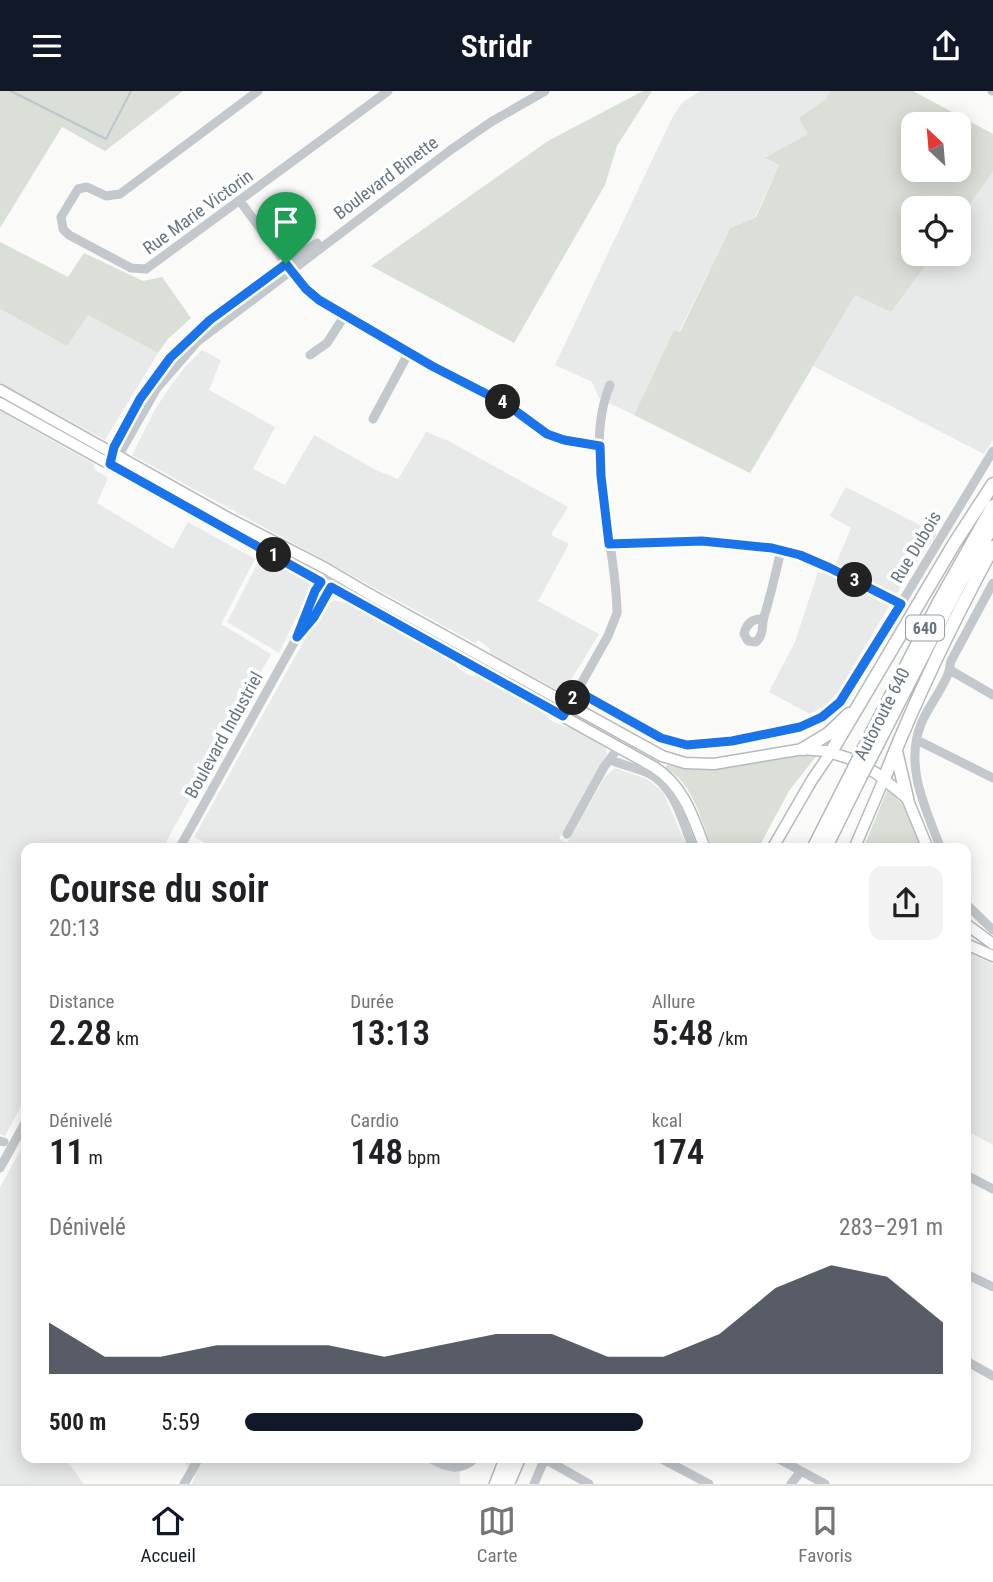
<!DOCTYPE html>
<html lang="fr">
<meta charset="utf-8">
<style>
body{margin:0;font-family:"Roboto Condensed",sans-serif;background:#f2f2f2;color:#202124;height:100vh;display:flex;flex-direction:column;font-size:26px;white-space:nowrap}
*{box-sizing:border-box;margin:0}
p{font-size:23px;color:#757577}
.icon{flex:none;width:38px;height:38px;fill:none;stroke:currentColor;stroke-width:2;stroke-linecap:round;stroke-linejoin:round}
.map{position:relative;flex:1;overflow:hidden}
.sheet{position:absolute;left:21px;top:752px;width:950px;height:620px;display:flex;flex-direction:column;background:#fff;border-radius:14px;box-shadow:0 4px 18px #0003}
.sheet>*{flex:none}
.needle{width:46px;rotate:334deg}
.tools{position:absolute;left:901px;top:21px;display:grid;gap:14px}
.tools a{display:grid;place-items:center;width:70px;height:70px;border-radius:14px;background:#fff;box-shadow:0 4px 18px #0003;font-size:35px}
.pin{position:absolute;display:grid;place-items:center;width:60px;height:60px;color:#fff;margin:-72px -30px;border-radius:50% 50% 50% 0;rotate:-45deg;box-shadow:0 0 7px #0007}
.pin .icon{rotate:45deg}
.km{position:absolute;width:35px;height:35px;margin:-18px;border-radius:50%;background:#222;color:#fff;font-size:19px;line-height:35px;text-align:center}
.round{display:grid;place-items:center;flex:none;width:74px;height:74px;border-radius:14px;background:#f2f2f2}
.summary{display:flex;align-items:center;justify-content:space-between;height:119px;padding:0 28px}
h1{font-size:38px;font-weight:600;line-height:52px}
.stats{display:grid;grid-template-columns:repeat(3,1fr);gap:10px;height:119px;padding:7px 28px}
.stats div{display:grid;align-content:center}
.stats b{font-size:35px;font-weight:600}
.stats small{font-size:19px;font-weight:400}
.stats p{font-size:19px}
.chart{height:196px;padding:14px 28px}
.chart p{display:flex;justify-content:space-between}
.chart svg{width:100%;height:126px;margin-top:7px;fill:#111827;opacity:.7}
ul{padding:0 28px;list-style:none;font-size:23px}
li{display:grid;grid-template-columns:112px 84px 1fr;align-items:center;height:52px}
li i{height:18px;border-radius:9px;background:#111827}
header{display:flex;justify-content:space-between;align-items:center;height:91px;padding:0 28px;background:#111827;color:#fff;font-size:32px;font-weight:600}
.dock{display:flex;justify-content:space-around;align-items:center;height:98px;border-top:2px solid #e0e0e0;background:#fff;font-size:19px;color:#757577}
.dock a{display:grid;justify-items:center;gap:4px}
.dock .active{color:#111827}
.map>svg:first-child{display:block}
.built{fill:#e8e9e9}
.green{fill:#dadfd7;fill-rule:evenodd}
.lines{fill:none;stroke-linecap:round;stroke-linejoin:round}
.stream{stroke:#bbc7cb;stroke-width:2}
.major-casing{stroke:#b5babe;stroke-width:13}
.highway-casing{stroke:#b4b9bd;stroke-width:15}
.minor{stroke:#c3c8cc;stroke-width:9}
.major{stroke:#fff;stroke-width:10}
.highway{stroke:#fff;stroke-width:12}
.highway-bridge-casing{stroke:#b4b9bd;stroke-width:15;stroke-linecap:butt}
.highway-bridge{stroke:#fff;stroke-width:12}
.route-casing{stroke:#fff;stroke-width:14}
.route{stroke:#1a73e8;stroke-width:9}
.labels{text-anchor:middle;stroke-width:7;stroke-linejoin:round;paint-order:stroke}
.shield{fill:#fff;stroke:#939fa8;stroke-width:2}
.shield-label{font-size:16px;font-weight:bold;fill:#657683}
.street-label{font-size:18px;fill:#657683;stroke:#fff}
</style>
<header><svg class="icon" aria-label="menu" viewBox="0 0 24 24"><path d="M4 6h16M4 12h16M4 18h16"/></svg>Stridr<svg class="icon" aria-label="share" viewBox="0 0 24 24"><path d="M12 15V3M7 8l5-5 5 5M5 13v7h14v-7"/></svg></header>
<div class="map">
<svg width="993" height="1393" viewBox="0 0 993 1393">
<rect width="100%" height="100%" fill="#fafaf8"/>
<path class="built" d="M700,0H830L826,8L800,27L809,43L766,68L779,74L755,126L730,137L679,241L674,239L634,324L599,307L592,291L555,274L673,25L682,12Z
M993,81V349L984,363L813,275L855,203L891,221L934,163H959V128Z
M0,218L67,255L88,223L158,262L105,349L0,292Z
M202,259L221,269L209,299L275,336L253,378L285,394L314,344L376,379L398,388L426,341L447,349L568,416L551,444L569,453L538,510L599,543L563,602L490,562L489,557L478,549L475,552L132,364L154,320L167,300L184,277Z
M0,320L94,373L95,379L108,387L97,412L173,458L188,431L255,468L221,533L271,563L162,758H26V1006L5,1045L0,1043Z
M846,396L937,443L898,500L838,601L825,615L810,623L769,601L795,551L818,481L831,484L851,437L830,425Z
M262,464L307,489L311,496L279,562L227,531Z
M335,509L355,515L455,571L459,578L471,585H480L545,621L550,629L565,636L571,635L605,655L607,663L602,674L559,748L567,752L605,686L615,677L647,688L663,701L688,758H217L194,746L305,548L329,513Z
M966,861L993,873V1054L966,1039Z
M26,1049V1367H65L84,1393H0V1096Z
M181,1367H459L460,1393H192L195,1386Z"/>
<path class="green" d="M0,0H183L105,60L62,36L0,137Z
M643,0H652L617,55L605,94L514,252L371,175L548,50Z
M830,0H913L993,43V81L959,128V117H914V163H934L891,221L855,204L750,382L634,324L674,239L680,241L730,137L756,126L779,74L765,67L808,43L799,27L826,8ZM914,33H959V79H914Z
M0,151L68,186L84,162L143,190L162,186L191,227L167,249L158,262L88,224L67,255L0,218Z
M795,663L817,664L789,700L758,758H712C702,731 693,691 665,677L667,674C710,686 752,672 795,663Z
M888,697L905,717L921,758H863Z"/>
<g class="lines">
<path class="stream" d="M11,0L106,48L131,0"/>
<g class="major-casing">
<path id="major" d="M0,299L230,428L325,477L369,503L662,665L685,672L714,673L803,658L825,660L848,667L876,682L907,707L928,758
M0,312L654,676C684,695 693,726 705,758
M772,758L812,689L831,661
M854,758L884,688
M966,833L993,853
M966,853L993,865"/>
</g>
<g class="highway-casing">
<path id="highway" d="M803,658L828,643L849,623
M896,660L907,707
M831,661L954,453L993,393
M862,661L939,511L993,415
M871,666L960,492L993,434
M884,688C915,608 952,532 993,456
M813,758L852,681
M825,758L861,685
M496,1393L506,1367
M508,1393L519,1367"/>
</g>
<path class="minor" d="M258,0L120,103L106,105L87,96L78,98L61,126L63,138L69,144L131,177L146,178L388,0
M992,0H993
M240,110L297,188L314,206L432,275L506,313L552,345L600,355
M310,264L327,252L345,224
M373,328L409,261
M111,368C115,352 124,339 131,325C141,308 150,290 163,275C202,226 264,187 317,152
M113,369L121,360L157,297L197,251L452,58L491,31L545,0
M609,453L702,451L772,457L800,464L830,477L901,513
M763,528C752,527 746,533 744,543L748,550L756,551C765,542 761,535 764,526C771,503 776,481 781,459
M301,542L329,503L335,483
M950,579L993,604
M577,600C603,616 649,645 676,652C703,659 794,642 818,629C831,621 840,611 849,599L993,360
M563,625L608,545L617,522C617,452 582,360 610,294
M917,649L993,687
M611,669C623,674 636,677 648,682C675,695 683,732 693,758
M567,743L604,676L619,656
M179,758L297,546L316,498L333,482
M941,758C926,718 904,676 921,633C928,615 944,597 949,580C950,576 950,573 951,570L993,492
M966,813L993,839
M0,1050L4,1051
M0,1077L26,1030
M966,1084L993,1098
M966,1183L993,1196
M966,1270L993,1285
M429,1367C446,1376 460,1382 475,1367
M660,1367L709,1393
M777,1367L825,1393
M545,1368L589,1393
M184,1393L199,1367
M534,1393L545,1367
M791,1393L801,1380"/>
<use href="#major" class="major"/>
<use href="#highway" class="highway"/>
<g class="highway-bridge-casing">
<path id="highway-bridge" d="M852,681L862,661
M861,685L871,666"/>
</g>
<use href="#highway-bridge" class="highway-bridge"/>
</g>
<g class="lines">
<g class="route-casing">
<path id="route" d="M286,173L306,198L319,209L432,275L506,313L547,343L564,349L600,355L601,385L609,453L702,450L772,457L800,464L830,477L901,513L840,611L822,626L800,636L732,650L687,654L661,647L577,600L563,625L331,496L314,526L297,546L315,500L321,491L110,373L114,356L140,308L170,267L210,229Z"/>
</g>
<use href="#route" class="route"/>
</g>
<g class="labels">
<rect class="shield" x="906" y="524.5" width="38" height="25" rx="5"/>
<g class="shield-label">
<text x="925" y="543">640</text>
</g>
<g class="street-label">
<text transform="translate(386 87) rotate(-37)" y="6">Boulevard Binette</text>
<text transform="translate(198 121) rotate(-36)" y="6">Rue Marie Victorin</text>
<text transform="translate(916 456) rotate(-59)" y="6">Rue Dubois</text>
<text transform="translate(882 623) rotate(-63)" y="6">Autoroute 640</text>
<text transform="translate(224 644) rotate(-61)" y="6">Boulevard Industriel</text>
</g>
</g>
</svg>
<div class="tools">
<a><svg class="needle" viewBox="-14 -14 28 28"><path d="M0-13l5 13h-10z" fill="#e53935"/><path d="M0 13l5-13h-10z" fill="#757577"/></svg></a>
<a><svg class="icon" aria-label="locate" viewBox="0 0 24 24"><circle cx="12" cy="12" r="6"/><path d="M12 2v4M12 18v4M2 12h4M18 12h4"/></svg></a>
</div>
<div class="pin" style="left:286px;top:173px;background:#1e9e55"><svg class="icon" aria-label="arrive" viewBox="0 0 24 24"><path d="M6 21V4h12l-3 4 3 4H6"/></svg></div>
<b class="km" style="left:274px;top:464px">1</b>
<b class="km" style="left:573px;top:607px">2</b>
<b class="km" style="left:855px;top:489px">3</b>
<b class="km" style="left:503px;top:311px">4</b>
<section class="sheet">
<div class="summary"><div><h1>Course du soir</h1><p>20:13</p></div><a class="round"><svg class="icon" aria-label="share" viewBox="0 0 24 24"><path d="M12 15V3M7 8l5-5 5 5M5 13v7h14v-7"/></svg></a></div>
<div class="stats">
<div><p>Distance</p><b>2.28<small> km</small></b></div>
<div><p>Durée</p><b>13:13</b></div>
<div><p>Allure</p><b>5:48<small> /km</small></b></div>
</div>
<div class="stats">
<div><p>Dénivelé</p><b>11<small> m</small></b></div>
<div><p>Cardio</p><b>148<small> bpm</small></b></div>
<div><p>kcal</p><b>174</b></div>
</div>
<div class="chart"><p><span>Dénivelé</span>283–291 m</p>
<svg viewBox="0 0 160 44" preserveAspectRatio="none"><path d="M0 44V26L10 38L20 38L30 34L40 34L50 34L60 38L70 34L80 30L90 30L100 38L110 38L120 30L130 14L140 6L150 10L160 26V44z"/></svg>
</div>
<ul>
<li><b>500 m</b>5:59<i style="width:57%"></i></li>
</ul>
</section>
</div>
<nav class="dock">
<a class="active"><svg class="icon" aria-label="home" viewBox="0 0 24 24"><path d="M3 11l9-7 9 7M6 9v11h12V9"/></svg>Accueil</a>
<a><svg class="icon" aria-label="map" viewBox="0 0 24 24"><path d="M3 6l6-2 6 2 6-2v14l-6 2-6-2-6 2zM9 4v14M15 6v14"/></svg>Carte</a>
<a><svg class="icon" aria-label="saved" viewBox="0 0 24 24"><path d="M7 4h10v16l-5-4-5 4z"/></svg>Favoris</a>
</nav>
